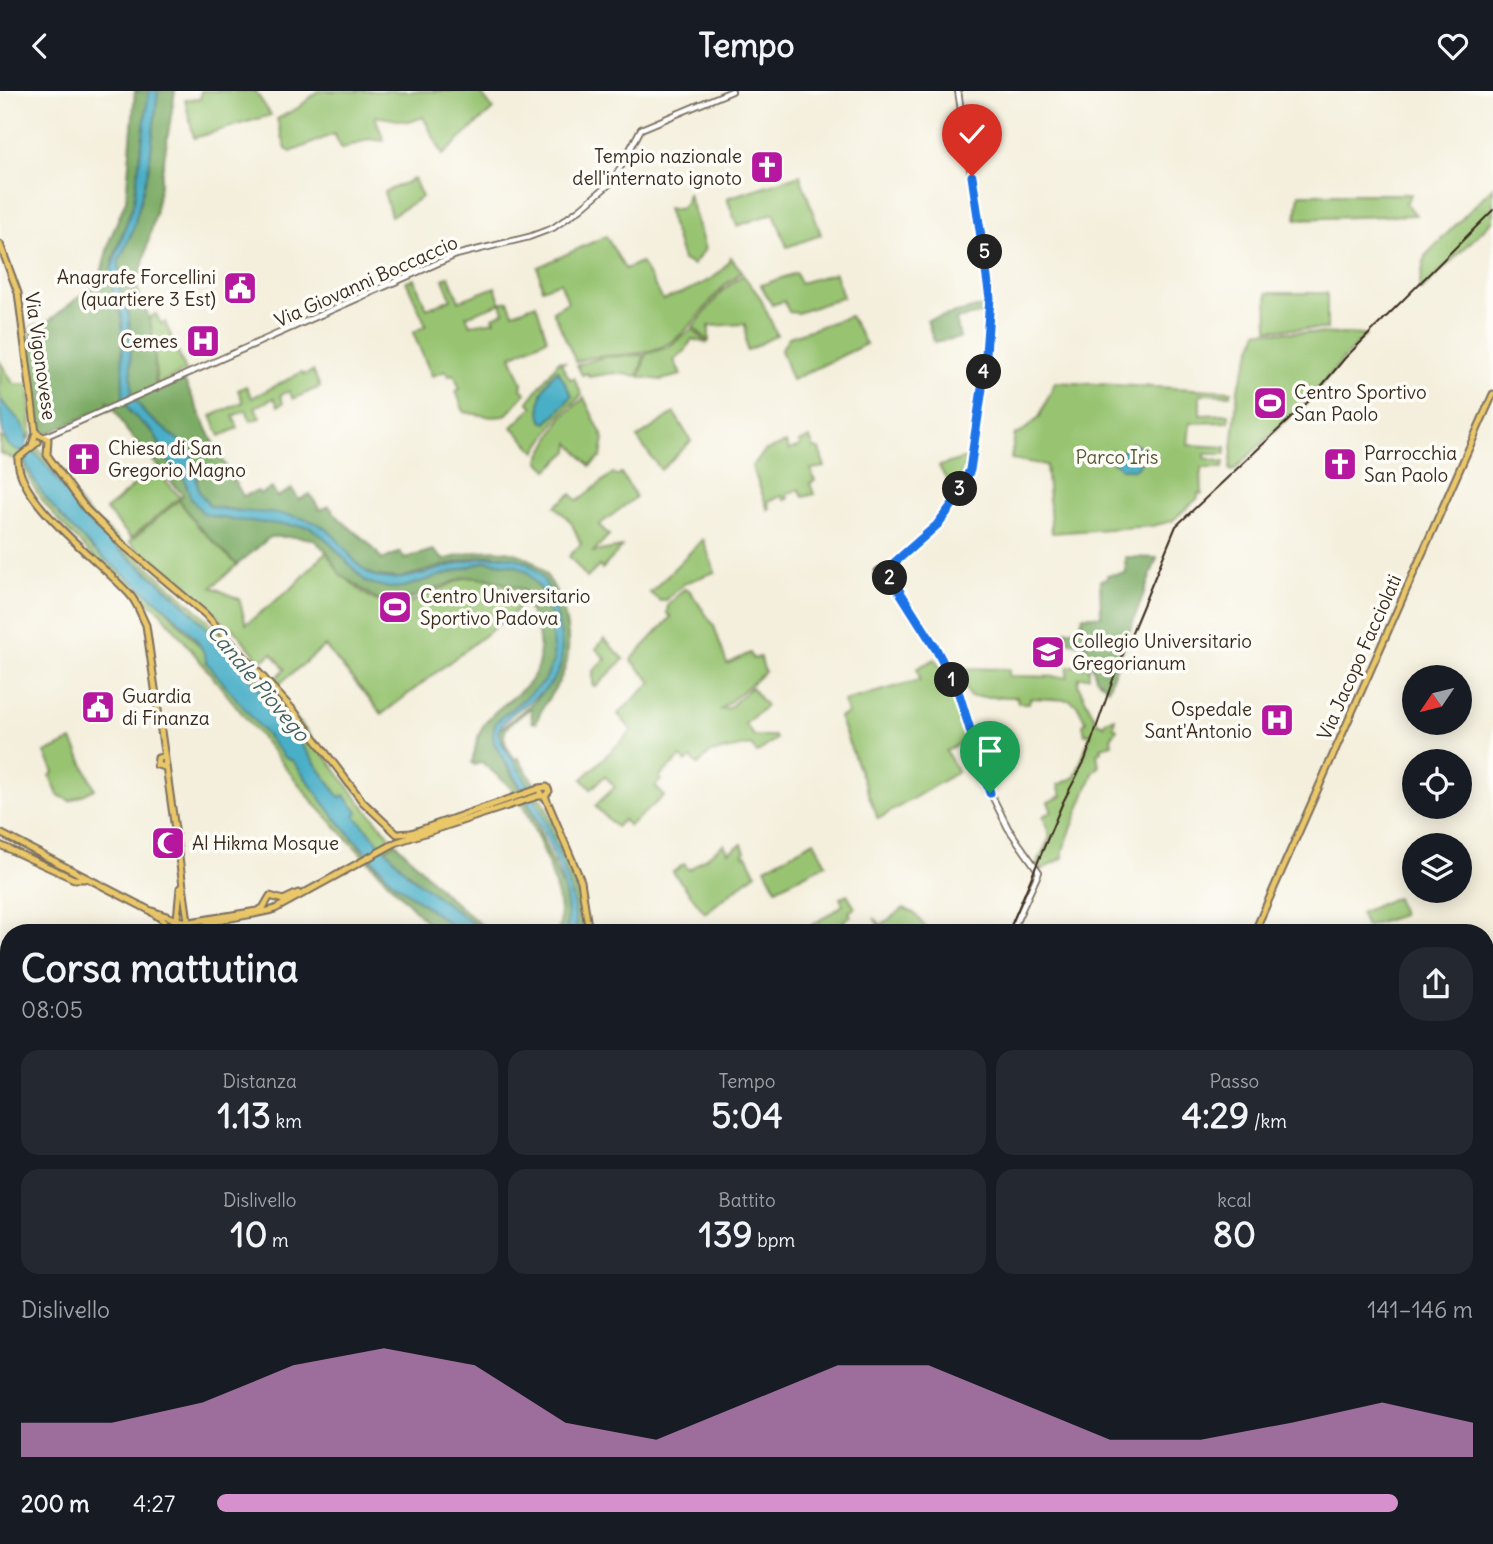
<!DOCTYPE html>
<html lang="it">
<meta charset="utf-8">
<style>
body{margin:0;font-family:Delius,sans-serif;background:#242831;color:#f1f3f6;height:100vh;display:flex;flex-direction:column;font-size:26px;white-space:nowrap}
*{box-sizing:border-box;margin:0}
p{font-size:23px;color:#9ea1a6}
.icon{flex:none;width:38px;height:38px;fill:none;stroke:currentColor;stroke-width:2;stroke-linecap:round;stroke-linejoin:round}
.map{position:relative;flex:1;overflow:hidden}
.side{position:absolute;left:0px;top:833px;width:1494px;height:621px;display:flex;flex-direction:column;background:#171b24;border-radius:28px 28px 0 0;box-shadow:0 4px 18px #0003}
.side>*{flex:none}
.needle{width:46px;rotate:235deg}
.fabs{position:absolute;left:1402px;top:574px;display:grid;gap:14px}
.fabs a{display:grid;place-items:center;width:70px;height:70px;border-radius:50%;background:#171b24;box-shadow:0 4px 18px #0003;font-size:35px}
.pin{position:absolute;display:grid;place-items:center;width:60px;height:60px;color:#fff;margin:-72px -30px;border-radius:50% 50% 50% 0;rotate:-45deg;box-shadow:0 0 7px #0007}
.pin .icon{rotate:45deg}
.km{position:absolute;width:35px;height:35px;margin:-18px;border-radius:50%;background:#222;color:#fff;font-size:19px;line-height:35px;text-align:center}
.round{display:grid;place-items:center;flex:none;width:74px;height:74px;border-radius:28px;background:#242831}
.summary{display:flex;align-items:center;justify-content:space-between;height:119px;padding:0 21px}
h1{font-size:38px;font-weight:700;line-height:52px}
.metrics{display:grid;grid-template-columns:repeat(3,1fr);gap:10px;height:119px;padding:7px 21px}
.metrics div{display:grid;align-content:center;border-radius:18px;background:#242831;text-align:center}
.metrics b{font-size:35px;font-weight:700}
.metrics small{font-size:19px;font-weight:400}
.metrics p{font-size:19px}
.chart{height:196px;padding:14px 21px}
.chart p{display:flex;justify-content:space-between}
.chart svg{width:100%;height:126px;margin-top:7px;fill:#d690ce;opacity:.7}
ul{padding:0 21px;list-style:none;font-size:23px}
li{display:grid;grid-template-columns:112px 84px 1fr;align-items:center;height:52px}
li i{height:18px;border-radius:9px;background:#d690ce}
header{display:flex;justify-content:space-between;align-items:center;height:91px;padding:0 21px;background:#171b24;font-size:32px;font-weight:700}
.map>svg:first-child{display:block}
.green{fill:#98c472;stroke:#6a7748;stroke-width:2}
.forest{fill:#7aaa64;stroke:#5a6a41;stroke-width:2}
.water{fill:#48afc7;stroke:#426c72;stroke-width:2}
.lines{fill:none;stroke-linecap:round;stroke-linejoin:round}
.minor-casing{stroke:#7c6f60;stroke-width:8}
.major-casing{stroke:#7c6f60;stroke-width:9}
.minor{stroke:#fff;stroke-width:4.5}
.major{stroke:#eac769;stroke-width:5}
.tram{stroke:#3b2a1e;stroke-width:2}
.route-casing{stroke:#fff;stroke-width:14}
.route{stroke:#1a73e8;stroke-width:9}
.labels{text-anchor:middle;stroke-width:7;stroke-linejoin:round;paint-order:stroke}
.poi-label{font-size:19px;fill:#3b2a1e;stroke:#fdfcf7;text-anchor:start}
.street-label{font-size:19px;fill:#3b2a1e;stroke:#fdfcf7}
.park-label{font-size:19px;fill:#575837;stroke:#fdfcf7}
.water-label{font-size:21px;font-style:italic;fill:#405f62;stroke:#fdfcf7}
</style>
<header><svg class="icon" aria-label="back" viewBox="0 0 24 24"><path d="M15 5l-7 7 7 7"/></svg>Tempo<svg class="icon" aria-label="heart" viewBox="0 0 24 24"><path d="M12 20l-8-8c-3-5 5-10 8-4 3-6 11-1 8 4z"/></svg></header>
<div class="map">
<svg width="1493" height="1453" viewBox="0 0 1493 1453">
<rect width="100%" height="100%" fill="#fdfcf7"/>
<filter id="ink" filterUnits="userSpaceOnUse"><feTurbulence type="fractalNoise" baseFrequency=".0143" numOctaves="2"/><feDisplacementMap in="SourceGraphic" scale="14" xChannelSelector="R" yChannelSelector="G"/><feConvolveMatrix kernelMatrix="1 2 1 2 8 2 1 2 1" color-interpolation-filters="sRGB"/></filter>
<filter id="wash" filterUnits="userSpaceOnUse"><feTurbulence type="fractalNoise" baseFrequency=".00686" numOctaves="4" result="noise"/><feDisplacementMap in="SourceGraphic" scale="28" xChannelSelector="R" yChannelSelector="G"/><feGaussianBlur stdDeviation="1.57" result="paint"/><feColorMatrix in="noise" values="0 0 0 0 0 0 0 0 0 0 0 0 0 0 0 0 0 1.4 0 .05"/><feComposite in="paint" operator="in"/></filter>
<g filter="url(#wash)">
<rect width="100%" height="100%" fill="#f4efdc"/>
<path class="green" d="M201,0H255L271,24L194,47L185,9L200,8Z
M318,0H479L493,18L443,64L423,26L410,31L375,25L384,50L369,48L342,58L334,43L291,61L286,58L277,28L298,17Z
M800,84L821,144L787,156L774,122L737,135L727,107Z
M414,88L422,106L391,125L384,101Z
M1493,96V129L1421,200L1419,197L1425,165Z
M688,102L705,158L693,174L683,169L667,117L679,118L686,112Z
M1299,103H1411L1406,112L1416,124L1296,128Z
M606,145L625,178L641,171L663,209C683,201 723,189 730,166L742,180C737,186 728,191 722,197C699,221 685,251 650,260C625,267 600,261 576,271L553,220L568,211L560,191L542,198L538,176Z
M796,182L800,192L835,182L843,206L798,222L789,221L784,210L772,214L761,194Z
M743,184L760,206L777,244L747,260L745,233L709,235V250L693,236L722,200Z
M449,185L459,210L495,196L501,212L466,225L470,234L495,230L493,226L504,221L501,212L508,210L513,222L536,213L547,248L511,265L522,292L521,298L526,302L505,325L492,326L464,321L456,300L460,298L454,283L449,285L446,280L432,285L413,242L426,234L406,190L414,188L427,218L451,208L443,188Z
M1267,202H1327V238H1268Z
M156,223L161,233L165,231L186,280L157,293L149,227Z
M850,225L866,253L792,289L781,259L789,246Z
M692,238L708,252L692,248L685,260L674,269L681,284L661,289L640,286L646,263L668,256Z
M1258,240L1365,244L1309,307L1233,380L1230,379L1238,298Z
M644,264L638,285L614,282L589,286L587,282L582,284L577,274L604,266Z
M559,270L565,271L561,273L570,288L574,287L582,304L560,324L536,361L512,336L533,316L528,311Z
M0,271L14,293H29L31,345L29,348C23,330 5,324 0,306C0,297 0,282 0,271Z
M313,280L320,296L293,308L289,300L280,304L283,312L278,315L274,307L255,316L260,327L251,330L246,319L233,325L238,337L220,345L211,325L243,311L238,299L246,295L252,307L302,281L304,284Z
M1055,291L1232,300L1230,304L1200,303V324L1229,323V331L1190,332L1188,354L1226,356L1225,363H1205V367L1224,371L1223,377H1201L1202,403L1198,402V407L1172,430L1152,435L1052,442L1046,374L1011,368L1015,343H1019L1039,327Z
M584,307L604,348L601,366L590,375L570,352L569,360L548,379L539,370L540,366L562,326Z
M674,322L691,350L661,379L637,347Z
M0,346L22,358L33,385L70,434L94,459L163,515L206,562V571L293,670L335,727L369,767L366,768L314,712L160,520C120,492 35,419 23,372L0,362Z
M810,347L814,357L819,358L825,376L811,378L815,390L810,392L814,403L803,406L799,398L787,403L788,408L784,409L782,405L768,410L770,418L768,419L752,375L766,359L786,352L789,359L800,355L799,351Z
M36,354L85,419L207,528L297,628L361,712L396,752L384,759L354,724L358,721L344,704L340,707C293,640 246,573 187,516C131,461 81,436 39,365L31,358Z
M968,366L954,403L939,375Z
M154,377L180,406L131,447L106,419Z
M613,382L617,385L621,382L636,406L599,434L609,444L593,461L622,456L602,478L599,475L587,487L569,465L581,453L571,431L555,415L571,403L578,410Z
M179,409L197,434L237,474L212,496L239,508L246,533L294,495L326,461C339,481 367,514 394,514C413,514 448,494 466,486L491,488L523,498L521,510L525,513L382,623L325,555L279,593L275,588L285,578L272,562L261,571L233,537L230,539L200,506L178,493L129,451Z
M703,448L715,481L685,492L666,509L660,510L650,502Z
M684,498L689,499L714,535L727,573L750,562L753,568L760,566L765,581L720,619L729,617L751,596L766,615L745,633L754,645H774L776,648L757,662L751,654L710,662L698,674L691,667L686,671L681,666L659,686L661,689L655,695L664,705L629,735L623,729L616,736L595,715L615,696L605,685L591,698L582,688L632,640L618,623L652,591L631,569L671,526L667,522L668,514Z
M604,548L624,568L597,595H593V580L606,568L596,558Z
M935,568L945,586L941,587L943,598L949,597L963,633L965,649L946,660L958,681L878,728L839,626L847,623L844,610L920,589L917,577Z
M1068,575H1089V586H1079L1078,594L1097,631L1104,634L1105,630L1115,627L1113,635L1117,638L1111,647L1112,653L1101,656L1102,660L1097,662L1099,676L1094,680L1063,759V767L1041,779L1037,773L1050,746L1043,725L1052,721L1048,711L1062,705L1058,694L1075,686L1091,642L1085,643L1083,633L1086,631L1077,614L1070,609L1030,607L1029,612H1018L1017,606H970L956,577L1009,578V585L1067,586Z
M72,649L95,698L70,710L58,704L50,685L54,681L45,662Z
M814,750L826,773L776,798L765,777Z
M724,753L728,761L742,753L745,761L743,763L748,766L756,782L705,822L673,781L684,773L689,779Z
M847,803L855,817L849,821L851,825L843,830L851,842H800L843,814L840,807Z
M1396,806L1402,824L1366,836L1360,822Z
M904,817L914,822L930,842H884L874,827L881,834Z
M1389,1446H1468L1462,1453H1388Z"/>
<path class="forest" d="M135,0H149L134,111L113,168L116,212L122,226L123,307L131,322L154,342L163,361L183,383L187,398L214,426L310,436L326,448L366,491L389,497L404,496L487,470L516,475L527,481L542,500L550,520L554,570L544,591L497,630L500,663L530,717L566,804L569,830L566,842H557C572,817 530,723 514,701C506,690 492,681 482,671L475,674L472,672C475,660 476,646 483,635C495,616 517,607 530,590C547,569 540,527 521,510L525,503L523,498L490,488L466,486L394,514L379,510L340,483L326,460L313,448L297,446H270L237,474L198,435L179,409L183,404L127,340L114,317L108,319V309L107,316L48,342L39,340L34,325L31,237L50,229L99,190L110,148L126,109Z
M158,0H175L155,124L137,196L149,227L154,251L156,302L184,289L220,365L243,405L258,400L260,403L272,397L277,406L292,398L299,409L310,403L320,419L329,415C344,438 368,445 382,469L400,461L405,468L433,459L444,469C498,451 539,453 561,512C567,530 570,551 567,570C562,594 543,609 536,632L532,631L531,617C507,635 493,640 515,668L518,667L536,695L538,707L543,709C561,752 580,794 585,842H577C574,790 547,729 521,683C514,669 501,655 498,640L537,608L560,576L558,531L550,501L541,486L494,464L479,465L399,487L376,485L362,478L320,434L210,415L199,401L191,359L146,324L132,304L129,225L119,196V170L133,139L149,75Z
M985,215V222L956,228L960,247L934,251L927,229Z
M1125,466L1157,467L1108,598L1096,587L1085,553L1070,551L1066,539H1079L1083,525H1101L1100,489L1107,488V484L1126,482Z
M396,752L445,803L491,842H485L421,794L384,759Z
M369,767L392,790L462,842H437L366,768Z"/>
<path class="water" d="M149,0H158L149,75L133,139L119,170V196L129,225L132,304L146,324L191,359L199,401L210,415C244,425 288,417 320,434C345,447 353,483 383,487C441,494 531,416 555,518C560,537 566,562 558,581C545,609 512,614 498,640C501,655 514,669 522,683C547,729 574,790 577,842H566C577,798 535,723 514,684C508,673 499,663 494,651C492,643 493,637 497,630L544,591L554,570L550,520L542,500L527,481L516,475L487,470L404,496L389,497L366,491L326,448L310,436L232,429L204,423L191,408L183,383L169,371L154,342L131,322L123,307L122,226L112,196L111,179L134,111Z
M558,279L572,305L547,332L542,330C536,311 543,292 558,279Z
M0,308C10,320 33,339 26,355C52,372 67,409 89,432C121,464 159,487 190,519C246,577 293,641 340,707L344,704L358,721L355,725L408,783L485,842H462L392,790L335,727L293,670L284,666L206,571C206,540 117,480 93,458C66,433 29,395 22,359C0,362 0,326 0,308Z
M1132,352L1143,358V368L1135,378H1121L1113,370V360L1121,361Z"/>
</g>
<g filter="url(#ink)">
<g class="lines">
<g class="minor-casing">
<path id="minor" d="M44,346L456,164L529,146L553,137L580,118L613,90L641,38L732,0
M876 484a6 6 0 1 1 12 0a6 6 0 1 1-12 0Z
M886,479L925,447L955,410L970,379L975,349L988,242L989,200L958,0
M888,484L920,530L953,590L966,619L989,699L1008,737L1039,781L1011,842
M0,949L9,944
M1493,1325L1488,1334L1493,1358
M0,1444L9,1442
M14,1446L16,1453
M261,1446L262,1453
M688,1453L691,1446
M696,1453L698,1446"/>
</g>
<g class="major-casing">
<path id="major" d="M0,153L18,202L36,342L32,354
M36,342L48,348L47,364L86,418L122,453L205,523L294,620L363,711L397,743
M38,351L18,367C16,411 103,472 131,505C138,514 141,524 146,534L188,830
M163,666L158,667L157,674L165,676
M545,705L581,790L589,842
M0,742L149,819L164,830L168,838
M397,743L411,742L538,698
M0,754L74,788H84
M149,819L175,828
M177,828L180,797
M190,831L257,820L263,817L270,805L283,809L298,802
M195,840C208,827 255,825 275,818L397,751L538,705H545L549,700L547,696L539,697L541,705
M167,842L170,834L176,829L190,831
M1254,842L1493,303
M1486,1095L1493,1093"/>
</g>
<use href="#minor" class="minor"/>
<use href="#major" class="major"/>
<path class="tram" d="M1008,842L1063,711L1085,669L1117,577L1176,435L1309,310L1345,267L1493,119
M1276,1446L1278,1453
M1349,1446L1351,1453
M690,1453L692,1446"/>
</g>
</g>
<g class="lines" filter="url(#ink)">
<g class="route-casing">
<path id="route" d="M972,85L990,207L985,277L970,379L955,410L937,434L886,479L936,558L958,600L990,702"/>
</g>
<use href="#route" class="route"/>
</g>
<defs>
<g id="church-square" transform="scale(1.75)"><rect x="-9" y="-9" width="18" height="18" rx="4" fill="#b5179e" stroke="#fdfcf7"/><path d="M-1.2-6h2.4v3.5h3.3v2.4h-3.3V6h-2.4V-.1h-3.3v-2.4h3.3Z" fill="#fff"/></g>
<g id="civic-square" transform="scale(1.75)"><rect x="-9" y="-9" width="18" height="18" rx="4" fill="#b5179e" stroke="#fdfcf7"/><path d="M-.6-6.5H3V-4.5H.6V-3L4-1V1h2V6H-6V1h2V-1L-.6-3ZM-1.2 2.5V6h2.4V2.5Z" fill="#fff"/></g>
<g id="hospital-square" transform="scale(1.75)"><rect x="-9" y="-9" width="18" height="18" rx="4" fill="#b5179e" stroke="#fdfcf7"/><path d="M-5-5h3v3.5h4V-5h3V5h-3V1.5h-4V5h-3Z" fill="#fff"/></g>
<g id="stadium-square" transform="scale(1.75)"><rect x="-9" y="-9" width="18" height="18" rx="4" fill="#b5179e" stroke="#fdfcf7"/><path d="M0-5a6.5 5 0 1 0 0 10a6.5 5 0 1 0 0-10ZM-3.5-1.8h7v3.6h-7Z" fill="#fff"/></g>
<g id="university-square" transform="scale(1.75)"><rect x="-9" y="-9" width="18" height="18" rx="4" fill="#b5179e" stroke="#fdfcf7"/><path d="M0-5L7-2L0 1L-7-2ZM-4 1L0 2.5L4 1V4Q0 6-4 4Z" fill="#fff"/></g>
<g id="mosque-square" transform="scale(1.75)"><rect x="-9" y="-9" width="18" height="18" rx="4" fill="#b5179e" stroke="#fdfcf7"/><path d="M3.5-4.9A6 6 0 1 0 3.5 4.9A5 5 0 1 1 3.5-4.9Z" fill="#fff"/></g>
</defs>
<g fill-rule="evenodd">
<use href="#church-square" x="767" y="76"/>
<use href="#civic-square" x="240" y="197"/>
<use href="#hospital-square" x="203" y="250"/>
<use href="#stadium-square" x="1270" y="312"/>
<use href="#church-square" x="84" y="368"/>
<use href="#church-square" x="1340" y="373"/>
<use href="#stadium-square" x="395" y="516"/>
<use href="#university-square" x="1048" y="561"/>
<use href="#civic-square" x="98" y="616"/>
<use href="#hospital-square" x="1277" y="629"/>
<use href="#mosque-square" x="168" y="752"/>
</g>
<g class="labels">
<g class="poi-label">
<text x="742" y="72" text-anchor="end">Tempio nazionale<tspan x="742" dy="22">dell'internato ignoto</tspan></text>
<text x="216" y="193" text-anchor="end">Anagrafe Forcellini<tspan x="216" dy="22">(quartiere 3 Est)</tspan></text>
<text x="178" y="257" text-anchor="end">Cemes</text>
<text x="1294" y="308">Centro Sportivo<tspan x="1294" dy="22">San Paolo</tspan></text>
<text x="108" y="364">Chiesa di San<tspan x="108" dy="22">Gregorio Magno</tspan></text>
<text x="1364" y="369">Parrocchia<tspan x="1364" dy="22">San Paolo</tspan></text>
<text x="420" y="512">Centro Universitario<tspan x="420" dy="22">Sportivo Padova</tspan></text>
<text x="1072" y="557">Collegio Universitario<tspan x="1072" dy="22">Gregorianum</tspan></text>
<text x="122" y="612">Guardia<tspan x="122" dy="22">di Finanza</tspan></text>
<text x="1252" y="625" text-anchor="end">Ospedale<tspan x="1252" dy="22">Sant'Antonio</tspan></text>
<text x="192" y="759">Al Hikma Mosque</text>
</g>
<g class="street-label">
<text transform="translate(366 190) rotate(-24)" y="7">Via Giovanni Boccaccio</text>
<text transform="translate(41 265) rotate(82)" y="7">Via Vigonovese</text>
<text transform="translate(1359 566) rotate(-66)" y="7">Via Jacopo Facciolati</text>
</g>
<g class="park-label">
<text x="1117" y="373">Parco Iris</text>
</g>
<g class="water-label">
<text transform="translate(258 592) rotate(50)" y="7">Canale Piovego</text>
</g>
</g>
</svg>
<div class="fabs">
<a><svg class="needle" viewBox="-14 -14 28 28"><path d="M0-13l5 13h-10z" fill="#e53935"/><path d="M0 13l5-13h-10z" fill="#9ea1a6"/></svg></a>
<a><svg class="icon" aria-label="locate" viewBox="0 0 24 24"><circle cx="12" cy="12" r="6"/><path d="M12 2v4M12 18v4M2 12h4M18 12h4"/></svg></a>
<a><svg class="icon" aria-label="layers" viewBox="0 0 24 24"><path d="M12 4l9 5-9 5-9-5zM3 14l9 5 9-5"/></svg></a>
</div>
<div class="pin" style="left:990px;top:702px;background:#1e9e55"><svg class="icon" aria-label="arrive" viewBox="0 0 24 24"><path d="M6 21V4h12l-3 4 3 4H6"/></svg></div>
<div class="pin" style="left:972px;top:85px;background:#d93025"><svg class="icon" aria-label="check" viewBox="0 0 24 24"><path d="M5 12l5 5 9-10"/></svg></div>
<b class="km" style="left:952px;top:589px">1</b>
<b class="km" style="left:890px;top:487px">2</b>
<b class="km" style="left:960px;top:398px">3</b>
<b class="km" style="left:984px;top:281px">4</b>
<b class="km" style="left:985px;top:161px">5</b>
<section class="side">
<div class="summary"><div><h1>Corsa mattutina</h1><p>08:05</p></div><a class="round"><svg class="icon" aria-label="share" viewBox="0 0 24 24"><path d="M12 15V3M7 8l5-5 5 5M5 13v7h14v-7"/></svg></a></div>
<div class="metrics">
<div><p>Distanza</p><b>1.13<small> km</small></b></div>
<div><p>Tempo</p><b>5:04</b></div>
<div><p>Passo</p><b>4:29<small> /km</small></b></div>
</div>
<div class="metrics">
<div><p>Dislivello</p><b>10<small> m</small></b></div>
<div><p>Battito</p><b>139<small> bpm</small></b></div>
<div><p>kcal</p><b>80</b></div>
</div>
<div class="chart"><p><span>Dislivello</span>141–146 m</p>
<svg viewBox="0 0 160 44" preserveAspectRatio="none"><path d="M0 44V32L10 32L20 25L30 12L40 6L50 12L60 32L70 38L80 25L90 12L100 12L110 25L120 38L130 38L140 32L150 25L160 32V44z"/></svg>
</div>
<ul>
<li><b>200 m</b>4:27<i style="width:94%"></i></li>
</ul>
</section>
</div>
